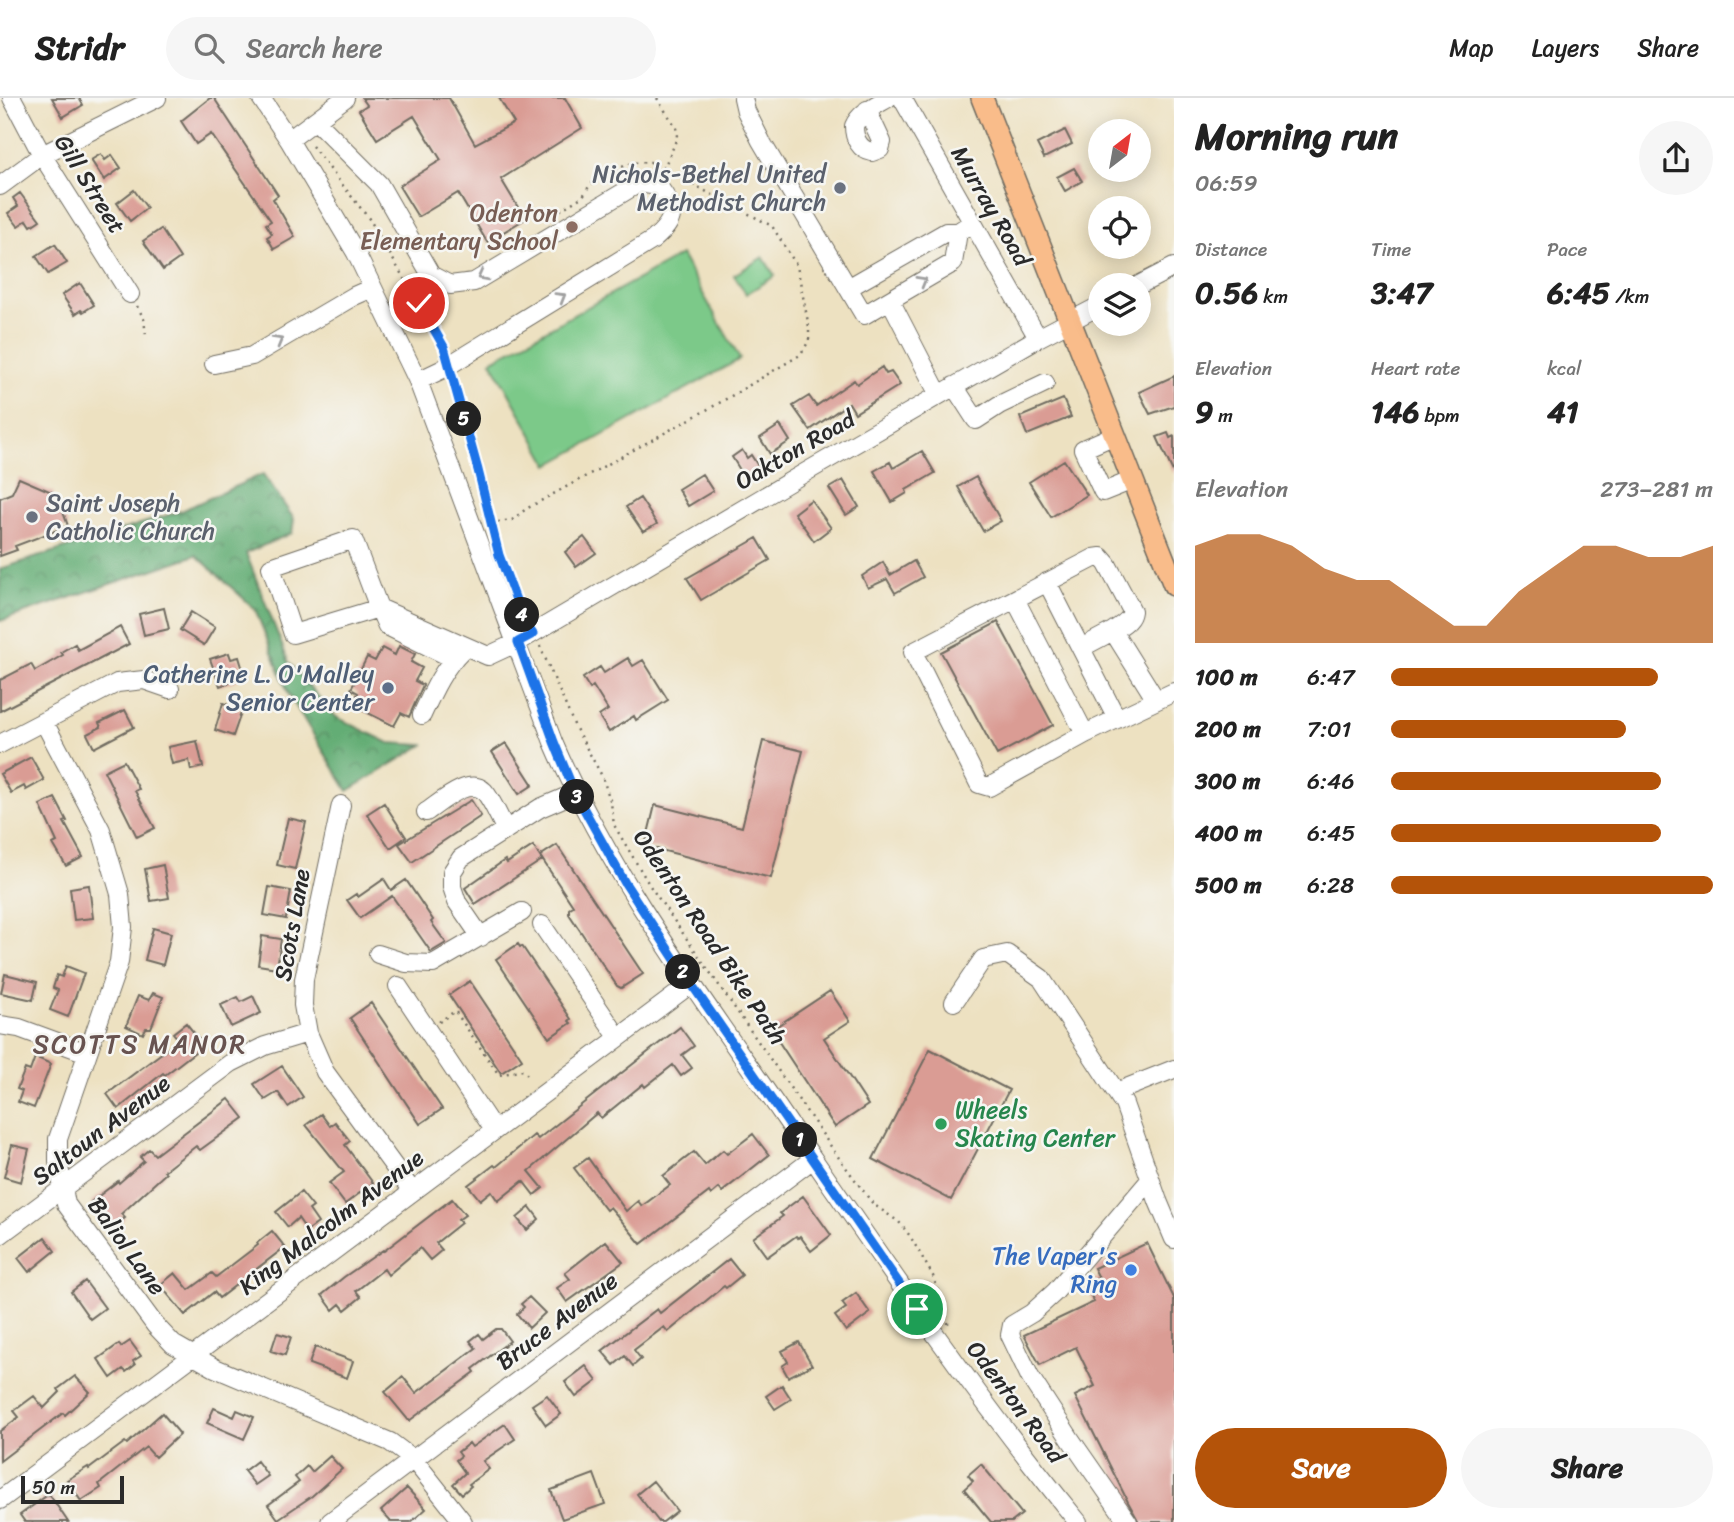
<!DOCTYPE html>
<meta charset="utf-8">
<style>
body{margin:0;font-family:Sriracha,sans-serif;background:#f6f6f6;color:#222;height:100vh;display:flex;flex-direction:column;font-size:26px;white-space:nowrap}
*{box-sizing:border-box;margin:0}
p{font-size:23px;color:#767676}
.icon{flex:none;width:38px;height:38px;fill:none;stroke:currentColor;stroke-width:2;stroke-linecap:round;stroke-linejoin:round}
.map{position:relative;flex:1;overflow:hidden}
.side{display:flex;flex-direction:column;background:#fff;width:560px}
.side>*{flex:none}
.needle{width:46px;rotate:31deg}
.buttons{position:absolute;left:1088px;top:21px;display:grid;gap:14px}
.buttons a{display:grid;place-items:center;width:63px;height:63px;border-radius:50%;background:#fff;box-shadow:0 4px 18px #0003;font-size:35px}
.scale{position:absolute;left:21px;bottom:18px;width:103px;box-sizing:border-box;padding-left:7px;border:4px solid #2b2b2b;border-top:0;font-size:19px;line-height:24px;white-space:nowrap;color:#2b2b2b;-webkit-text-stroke:5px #f6f6f2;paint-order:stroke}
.pin{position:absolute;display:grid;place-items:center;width:60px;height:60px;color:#fff;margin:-30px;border:4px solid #fff;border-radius:50%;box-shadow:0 2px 7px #0007}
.km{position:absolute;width:35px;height:35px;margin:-18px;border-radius:50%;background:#222;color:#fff;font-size:19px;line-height:35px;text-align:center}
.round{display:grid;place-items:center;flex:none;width:74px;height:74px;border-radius:37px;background:#f6f6f6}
.overview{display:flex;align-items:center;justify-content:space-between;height:119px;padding:0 21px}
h1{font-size:38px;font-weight:700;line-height:52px}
.figures{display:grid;grid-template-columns:repeat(3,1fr);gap:10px;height:119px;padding:7px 21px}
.figures div{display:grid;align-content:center}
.figures b{font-size:30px;font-weight:700}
.figures small{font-size:19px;font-weight:400}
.figures p{font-size:19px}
.chart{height:196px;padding:14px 21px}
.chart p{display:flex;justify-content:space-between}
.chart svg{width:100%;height:126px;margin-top:7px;fill:#b45309;opacity:.7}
.cta{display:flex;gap:14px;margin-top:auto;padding:14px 21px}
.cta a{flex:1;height:80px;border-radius:42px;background:#b45309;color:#fff;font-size:28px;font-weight:700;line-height:80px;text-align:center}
.cta a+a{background:#f6f6f6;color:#222}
ul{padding:0 21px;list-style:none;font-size:23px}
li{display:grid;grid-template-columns:112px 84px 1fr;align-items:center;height:52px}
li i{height:18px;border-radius:9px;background:#b45309}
header{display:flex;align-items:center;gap:42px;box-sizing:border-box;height:98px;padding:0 35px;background:#fff;border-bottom:2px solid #e0e0e0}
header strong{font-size:33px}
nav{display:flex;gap:38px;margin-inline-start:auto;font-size:24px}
.search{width:490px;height:63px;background:#f6f6f6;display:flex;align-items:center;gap:18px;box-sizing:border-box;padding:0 24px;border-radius:38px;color:#767676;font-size:26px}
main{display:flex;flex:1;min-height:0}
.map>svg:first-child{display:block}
.grass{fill:#7bc989;stroke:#537a5a;stroke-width:2}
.forest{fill:url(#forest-crowns);stroke:#486c50;stroke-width:2}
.park{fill:url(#park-tufts);stroke:#537a5a;stroke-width:2}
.building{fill:#da9c94}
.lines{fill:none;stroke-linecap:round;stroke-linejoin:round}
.minor-casing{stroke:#6f6b60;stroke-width:20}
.major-casing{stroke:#6f6b60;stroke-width:24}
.path{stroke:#6f6b60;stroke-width:2.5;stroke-dasharray:2 5;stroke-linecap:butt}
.minor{stroke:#fff;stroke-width:18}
.major{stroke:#f9bc8a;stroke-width:21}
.oneway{stroke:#a0a0a0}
.route-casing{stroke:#fff;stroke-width:14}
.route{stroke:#1a73e8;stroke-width:9}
.worship-dot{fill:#6b7280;stroke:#f6f6f2;stroke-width:2.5}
.education-dot{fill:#8d6e63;stroke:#f6f6f2;stroke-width:2.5}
.service-dot{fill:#5c6f8a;stroke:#f6f6f2;stroke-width:2.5}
.leisure-dot{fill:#2e9e5b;stroke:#f6f6f2;stroke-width:2.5}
.shop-dot{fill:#3f7fe0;stroke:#f6f6f2;stroke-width:2.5}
.labels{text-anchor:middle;stroke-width:5;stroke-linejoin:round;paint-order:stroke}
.worship-label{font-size:24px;fill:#5b616d;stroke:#f6f6f2;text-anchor:end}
.street-label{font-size:24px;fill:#2b2b2b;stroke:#f6f6f2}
.education-label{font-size:24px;fill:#785e54;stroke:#f6f6f2;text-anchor:end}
.service-label{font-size:24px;fill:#4e5e75;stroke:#f6f6f2;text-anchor:end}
.leisure-label{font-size:24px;fill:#27864d;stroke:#f6f6f2;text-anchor:start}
.shop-label{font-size:24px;fill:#366cbe;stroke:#f6f6f2;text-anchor:end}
.neighbourhood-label{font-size:26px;letter-spacing:2px;fill:#685350;stroke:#f6f6f2}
</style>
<header>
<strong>Stridr</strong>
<div class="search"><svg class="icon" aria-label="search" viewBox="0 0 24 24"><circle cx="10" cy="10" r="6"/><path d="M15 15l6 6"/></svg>Search here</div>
<nav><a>Map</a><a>Layers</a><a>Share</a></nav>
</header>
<main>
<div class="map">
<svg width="1174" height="1424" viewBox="0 0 1174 1424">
<defs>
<pattern id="forest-crowns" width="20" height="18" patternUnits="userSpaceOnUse" patternTransform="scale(1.75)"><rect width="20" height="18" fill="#64ad75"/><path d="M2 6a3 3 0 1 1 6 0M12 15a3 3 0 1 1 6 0" fill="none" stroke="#538d60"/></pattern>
<pattern id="park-tufts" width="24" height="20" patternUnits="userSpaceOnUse" patternTransform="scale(1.75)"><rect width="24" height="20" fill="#7bc989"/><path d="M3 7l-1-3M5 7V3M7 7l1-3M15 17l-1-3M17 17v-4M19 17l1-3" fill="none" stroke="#65a370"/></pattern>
</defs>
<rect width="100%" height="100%" fill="#f6f6f2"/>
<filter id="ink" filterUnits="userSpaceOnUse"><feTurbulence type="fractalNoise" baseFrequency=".0143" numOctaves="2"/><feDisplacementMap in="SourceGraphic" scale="14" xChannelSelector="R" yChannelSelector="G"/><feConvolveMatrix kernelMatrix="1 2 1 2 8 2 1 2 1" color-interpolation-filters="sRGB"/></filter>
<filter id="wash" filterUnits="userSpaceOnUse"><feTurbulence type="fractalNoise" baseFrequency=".00686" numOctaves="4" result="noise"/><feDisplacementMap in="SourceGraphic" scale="28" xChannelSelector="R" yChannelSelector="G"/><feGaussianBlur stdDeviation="1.57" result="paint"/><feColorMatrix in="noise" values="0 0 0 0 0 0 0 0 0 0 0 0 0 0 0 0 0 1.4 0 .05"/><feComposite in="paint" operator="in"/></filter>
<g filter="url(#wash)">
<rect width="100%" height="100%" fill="#ede1c1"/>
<path class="grass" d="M681,157L740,261L549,367L491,263Z"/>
<path class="forest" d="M263,376L294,421L292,435L246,455L289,565L336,619L389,645L423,647L348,693L289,597L255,511L196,457L0,523V471L181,413Z"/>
<path class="park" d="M763,159L775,178L746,196L734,177Z"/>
<g id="blocks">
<path class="building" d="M52,0H79L83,7L63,19Z
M210,0H214L278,97L273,101L295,139L274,151L267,139L272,136L266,126L271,123L211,36L196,46L181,23Z
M362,0H449L475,46L514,25L499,0H565L582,30L501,81L525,121L487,144L458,95L418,119L399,88L441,62L414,18L377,41L359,12L367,7Z
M1065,32L1072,46L1044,60L1037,46Z
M101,56L105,62L112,57L121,70L104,82L91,62Z
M1074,70L1082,83L1065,93L1057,79Z
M134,92L147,110L130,123L117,105Z
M20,95L40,122L31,128L27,122L18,128L8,115L18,108L13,100Z
M161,131L180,160L163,172L143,143Z
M55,146L67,165L48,176L36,158Z
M80,185L94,207L83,214L81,212L75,216L62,197Z
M882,269L886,276L891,274L900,287L855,315L849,305L810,332L793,308L809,298L816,308L854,282L857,286Z
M1174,278V308L1150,316L1139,294Z
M1063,301L1071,319L1027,337L1020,319Z
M780,327L790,343L770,356L760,340Z
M1168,335L1170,340L1174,338V376L1157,339Z
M742,352L747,360L751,357L760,371L745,380L732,359Z
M922,353L935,375L906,392L907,395L892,404L874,373L890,364L893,370Z
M1064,362L1087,397L1051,419L1029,384Z
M702,376L713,393L688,408L678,391Z
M976,379L1001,423L983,433L958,389Z
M19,380L54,395L49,404L62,411L68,428L15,448L17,452L0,458V400L12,395Z
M843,382L859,409L846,417L829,390Z
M640,400L657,426L643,434L626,409Z
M811,402L831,430L814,443L794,415Z
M584,439L596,455L576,469L565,454Z
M757,440L770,462L701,502L687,480Z
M914,463L923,479L895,495L887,481L868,490L862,478L883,464L890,477Z
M164,510L169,531L144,537L139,516Z
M191,514L215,529L204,547L180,532Z
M998,524L1053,627L997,657L941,554Z
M120,529L129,546L0,613V582L31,566L35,573L63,557L61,554L75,546L78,552Z
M399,548L415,556L411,564L422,570L415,583L423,587L409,619L401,615L394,628L352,607L358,595L351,591L367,559L375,563L382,550L395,557Z
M229,555L231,561L239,559L243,572L236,574L239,581L220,588L210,561Z
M628,560L633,568L643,562L668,602L636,622L634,618L609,634L599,618L608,612L593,588L590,591L583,580L600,569L604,575Z
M223,605L242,612L233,638L215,632Z
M125,612L134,629L94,650L87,636L101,629L99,625Z
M197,643L203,669L191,672L189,662L172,666L168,649Z
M763,643L803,653L771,780L645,748L655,707L742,729Z
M506,645L533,687L519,696L492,654Z
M31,659L44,682L26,692L24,688L11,695L0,676Z
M124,663L139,691L135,693L155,730L137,739L104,673Z
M55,700L67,723L64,724L83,759L66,768L53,746L57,744L40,707Z
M471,702L481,718L412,764L399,746Z
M384,705L406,739L390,750L367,716Z
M288,720L306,724L295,771L277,767Z
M557,747L643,876L621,890L617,888L569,816V811L573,808L540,758Z
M533,748L542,762L475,806L465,790L505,762L507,765Z
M163,767L169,800L151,803L145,771Z
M384,781L391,792L406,782L433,822L431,824L446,845L431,854L392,798L360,820L347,802L356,796L358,799Z
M89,787L93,820L74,822L70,790Z
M269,789L291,793L286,821L264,817Z
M153,830L171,835L163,867L145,862Z
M262,838L281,841L277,870L258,867Z
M518,846L520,849L522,848L571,921L569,923L571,925L549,940L496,861Z
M66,868L84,875L68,919L50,912L58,892L53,890L57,877L62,879Z
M5,876L37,884L33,902L1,895Z
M470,883L522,961L501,975L449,897Z
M830,893L850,923L824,940L868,1007L835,1029L771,932Z
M153,895L163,899L151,930H146L143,936L126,928L138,898L149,902Z
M253,898L261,915L231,929L221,907L238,899L241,904Z
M371,905L442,1011L420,1026L350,920Z
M186,925L204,947L165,977L163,975L118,1011L107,996L179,942L173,935Z
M680,929L694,948L682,957L692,970L681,978L673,967L645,989L643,986L601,1020L597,1015L529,1073L543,1090L534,1097L523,1083L498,1103L491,1093L480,1102L468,1087L494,1067L496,1069L534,1037L538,1041Z
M930,951L1009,992L951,1102L873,1061Z
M35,959L51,966L34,1010L18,1004L22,993L17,991L25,971L30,973Z
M282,968L303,999L288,1009L278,994L265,1002L254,986Z
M229,1001L244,1020L200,1052L196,1048L164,1073L166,1075L121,1116L125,1120L112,1131L91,1104L118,1083L119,1085L144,1063L140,1059L149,1051L155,1057Z
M321,1016L330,1028L335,1024L350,1043L345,1047L373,1085L345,1106L329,1085L344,1074L306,1027Z
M753,1036L769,1057L722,1094L719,1090L711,1097L709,1094L641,1146L610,1109L606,1112L574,1070L588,1060L626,1113L638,1103L642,1108L670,1087L663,1078L694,1054L705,1067L723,1052L727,1056Z
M12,1047L29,1051L21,1084L4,1079Z
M301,1094L313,1109L309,1112L318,1125L307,1133L298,1120L288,1129L276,1114Z
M803,1098L831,1137L811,1153L800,1138L798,1140L796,1138L767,1159L753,1140L783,1118L780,1115Z
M452,1101L465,1117L458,1122L461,1125L436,1145L442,1152L430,1162L420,1150L388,1177L384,1171L356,1193L361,1199L345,1212L340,1206L333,1212L322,1197L344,1179L383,1152L384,1153Z
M530,1109L539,1121L527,1132L517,1120Z
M272,1133L285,1149L219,1200L214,1194L185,1217L160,1187L175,1175L189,1192L212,1175L216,1179L258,1147L257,1145Z
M45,1139L55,1153L29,1174L18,1160Z
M606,1143L623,1164L567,1204L557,1190L570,1181L565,1175Z
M1147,1145L1174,1200V1424H1139L1128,1404L1075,1298L1095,1288L1076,1249L1040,1267L1024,1237L1094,1204L1085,1185L1099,1180L1094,1170Z
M729,1161L742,1177L726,1190L724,1188L668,1234L664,1229L634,1252L641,1261L633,1268L625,1258L614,1267L602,1253L657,1211L660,1215Z
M85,1183L105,1210L90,1221L71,1194Z
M856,1195L870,1215L846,1233L835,1218L846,1210L842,1205Z
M529,1199L545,1215L529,1230L517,1216L524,1209L521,1206Z
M496,1231H501L510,1243L473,1271L475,1274L409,1323L385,1294L403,1279L416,1295L476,1250L470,1243L479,1236L483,1241Z
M277,1235L291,1239L285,1257L271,1253Z
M130,1243L141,1258L133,1263L135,1267L126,1274L123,1271L111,1280L98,1261L119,1246L121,1249Z
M799,1244L812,1267L788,1279L782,1268L788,1264L782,1253Z
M315,1249L353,1263L347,1280L309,1266Z
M586,1268L597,1283L576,1299L565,1284Z
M75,1278L90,1294L65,1317L63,1315L0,1363V1333L19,1319L14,1313L34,1298L44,1310L60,1294L58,1291Z
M782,1287L791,1301L775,1311L766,1298Z
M547,1297L561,1316L546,1327L532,1307Z
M214,1310L234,1319L237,1312L254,1319L244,1341L207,1325Z
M162,1315L180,1336L155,1359L146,1349L99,1386L101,1390L81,1403L67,1382L88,1369L89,1371L125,1344L127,1346Z
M505,1326L515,1341L483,1363L489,1371L469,1386L471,1388L462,1396L453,1386L465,1375L456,1362L461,1358L458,1354L469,1345L472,1349Z
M330,1358L342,1371L312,1398L278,1421L268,1407L299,1384L295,1379L307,1368L312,1374Z
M257,1363L268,1378L255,1387L244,1373Z
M981,1366L1022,1416L1012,1424H991L964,1391L973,1383L968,1377Z
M594,1376L605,1406L562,1421L551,1392Z
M653,1383L677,1413L663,1424H659L637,1396Z
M407,1390L426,1411L411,1424H391L381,1413Z
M49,1396L68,1424H25L20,1417Z"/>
</g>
</g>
<g filter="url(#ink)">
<use href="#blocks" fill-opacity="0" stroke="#6f6b60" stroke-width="2"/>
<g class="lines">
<g class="minor-casing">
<path id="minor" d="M12,0L42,57L130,196
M261,0L289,42L356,155L418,283L553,644C611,779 700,897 783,1017C878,1155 972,1295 1078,1424
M743,0L746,13L761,43L864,217L953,165L958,134
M902,0L1038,240
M867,12L882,44L880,51L872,54C860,52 854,41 854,28C860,14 875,8 888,0
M316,23L379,86L431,177L450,187L474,184L639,85L658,88C676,112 677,121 653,142L443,271L418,283
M289,42L345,0
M0,88L42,57L157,0
M1139,187L1174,169
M848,190L946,134H958L967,128
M890,202L939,297
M214,266L252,258L354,198L372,190
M954,288L976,322L999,307L1045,285
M1115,337L1083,351L1103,394L1133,382
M1047,484L1117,621
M1015,501L1085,636
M1081,550L1113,533
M454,561L387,528L379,510L293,536L271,469L353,441L379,510L488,558L518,544L806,374L1038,240L1101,207
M1156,602L1113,533C1121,527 1131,523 1132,513L1107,466L1101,459L1094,460L913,554L979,686L989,689L1085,636L1174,594
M422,617C433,593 442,572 461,553
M44,624L101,732L120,796L123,829L119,864L58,1041V1064L66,1106L155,1227L173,1246L215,1270L390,1344L414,1362L463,1424
M0,646L117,585L144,582L170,591
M341,707L304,881L303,907L308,935L325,974L412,1093
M426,714C439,706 468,678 484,693C493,703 499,720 506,732
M542,827L618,939
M481,839L457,804L452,789V774L461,760L540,710L575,695
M378,856L406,865L433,866L522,814
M398,888L494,1032
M954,904L983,861L1007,856L1041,880L1124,1006L1158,1103L1174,1141
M0,927L19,930L87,955
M1116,994L1174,971
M0,1137L231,965L265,948L308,935
M0,1402L692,885
M330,1424L813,1061
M1128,1424L1071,1342L1030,1279L1010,1237L1012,1227L1032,1215L1055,1194L1150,1082"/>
</g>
<g class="major-casing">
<path id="major" d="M982,0L1174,487"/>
</g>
<path class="path" d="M657,0C679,37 685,26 664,69
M312,48L370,122L440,242L445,253
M137,208L144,221L146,238
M454,283L495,443
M491,425L512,422L526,411L721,304L800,257L809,243V229L797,168L772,128L690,85L664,69L650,64L632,65L619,70L599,80L590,87L583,98L559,113
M540,548L575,629L602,678L611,705L614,727L650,788L839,1060L873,1106L899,1124L910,1138L933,1178L949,1228
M439,924L455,913L499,977L523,972L529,979"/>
<use href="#minor" class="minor"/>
<use href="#major" class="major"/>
</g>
<defs><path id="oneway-chevron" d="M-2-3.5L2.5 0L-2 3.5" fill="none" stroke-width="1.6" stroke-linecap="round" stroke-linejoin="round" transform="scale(1.75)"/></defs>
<g class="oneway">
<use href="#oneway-chevron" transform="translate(482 178) rotate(152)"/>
<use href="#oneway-chevron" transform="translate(922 183) rotate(-30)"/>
<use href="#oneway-chevron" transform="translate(561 199) rotate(-31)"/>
<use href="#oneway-chevron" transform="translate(278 243) rotate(-30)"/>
</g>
</g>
<g class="lines" filter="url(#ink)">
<g class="route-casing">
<path id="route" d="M419,205L444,249L478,372L499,457L524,523L533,536L518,544L554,644L575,695L625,785L683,874L917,1211"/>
</g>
<use href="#route" class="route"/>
</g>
<g class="worship-dot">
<circle cx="840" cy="90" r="7"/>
<circle cx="32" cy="419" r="7"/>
</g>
<circle class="education-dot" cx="572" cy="129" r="7"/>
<circle class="service-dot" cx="388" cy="590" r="7"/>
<circle class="leisure-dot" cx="941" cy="1026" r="7"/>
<circle class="shop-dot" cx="1131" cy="1172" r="7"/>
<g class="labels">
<g class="worship-label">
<text x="826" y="84">Nichols-Bethel United<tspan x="826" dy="28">Methodist Church</tspan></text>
<text x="46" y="413" text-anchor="start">Saint Joseph<tspan x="46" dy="28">Catholic Church</tspan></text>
</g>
<g class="street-label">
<text transform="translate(90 86) rotate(58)" y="8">Gill Street</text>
<text transform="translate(991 108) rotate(60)" y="8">Murray Road</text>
<text transform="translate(795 352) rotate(-30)" y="8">Oakton Road</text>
<text transform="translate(292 827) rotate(-80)" y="8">Scots Lane</text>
<text transform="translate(710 839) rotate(56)" y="8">Odenton Road Bike Path</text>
<text transform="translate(101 1032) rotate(-37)" y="8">Saltoun Avenue</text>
<text transform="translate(331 1124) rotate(-37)" y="8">King Malcolm Avenue</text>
<text transform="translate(127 1148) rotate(54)" y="8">Baliol Lane</text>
<text transform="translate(557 1223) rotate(-37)" y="8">Bruce Avenue</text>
<text transform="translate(1016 1304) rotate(53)" y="8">Odenton Road</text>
</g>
<g class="education-label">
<text x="558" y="123">Odenton<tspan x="558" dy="28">Elementary School</tspan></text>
</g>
<g class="service-label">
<text x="374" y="584">Catherine L. O'Malley<tspan x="374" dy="28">Senior Center</tspan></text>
</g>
<g class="leisure-label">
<text x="955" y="1020">Wheels<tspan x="955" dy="28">Skating Center</tspan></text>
</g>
<g class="shop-label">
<text x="1117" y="1166">The Vaper's<tspan x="1117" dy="28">Ring</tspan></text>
</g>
<g class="neighbourhood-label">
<text x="140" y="955">SCOTTS MANOR</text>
</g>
</g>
</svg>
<div class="buttons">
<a><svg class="needle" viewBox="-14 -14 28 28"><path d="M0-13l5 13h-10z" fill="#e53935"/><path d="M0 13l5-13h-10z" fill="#767676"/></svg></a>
<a><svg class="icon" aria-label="locate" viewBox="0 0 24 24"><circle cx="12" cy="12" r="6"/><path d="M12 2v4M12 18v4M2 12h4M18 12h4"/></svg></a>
<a><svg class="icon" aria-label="layers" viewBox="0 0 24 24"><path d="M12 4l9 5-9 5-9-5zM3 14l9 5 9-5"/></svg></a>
</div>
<div class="scale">50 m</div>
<div class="pin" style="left:917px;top:1211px;background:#1e9e55"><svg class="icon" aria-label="arrive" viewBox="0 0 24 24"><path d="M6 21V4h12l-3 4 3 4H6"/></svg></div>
<div class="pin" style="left:419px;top:205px;background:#d93025"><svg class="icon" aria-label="check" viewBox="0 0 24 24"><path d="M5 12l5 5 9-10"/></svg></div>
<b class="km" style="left:800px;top:1042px">1</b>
<b class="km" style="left:683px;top:874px">2</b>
<b class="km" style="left:577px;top:699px">3</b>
<b class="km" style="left:522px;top:517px">4</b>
<b class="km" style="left:464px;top:321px">5</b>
</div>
<section class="side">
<div class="overview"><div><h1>Morning run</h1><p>06:59</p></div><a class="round"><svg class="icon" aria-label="share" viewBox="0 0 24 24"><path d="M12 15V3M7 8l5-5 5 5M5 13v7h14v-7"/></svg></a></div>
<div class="figures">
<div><p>Distance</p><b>0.56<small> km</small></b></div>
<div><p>Time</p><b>3:47</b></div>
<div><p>Pace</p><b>6:45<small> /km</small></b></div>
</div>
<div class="figures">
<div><p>Elevation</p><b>9<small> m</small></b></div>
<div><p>Heart rate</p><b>146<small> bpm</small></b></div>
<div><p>kcal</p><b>41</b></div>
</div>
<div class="chart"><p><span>Elevation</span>273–281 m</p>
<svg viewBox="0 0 160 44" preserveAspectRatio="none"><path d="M0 44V10L10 6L20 6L30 10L40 18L50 22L60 22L70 30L80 38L90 38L100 26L110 18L120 10L130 10L140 14L150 14L160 10V44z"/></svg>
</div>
<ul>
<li><b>100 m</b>6:47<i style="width:83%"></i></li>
<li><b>200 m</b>7:01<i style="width:73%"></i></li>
<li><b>300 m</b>6:46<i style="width:84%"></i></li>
<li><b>400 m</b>6:45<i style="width:84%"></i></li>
<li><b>500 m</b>6:28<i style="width:100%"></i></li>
</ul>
<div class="cta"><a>Save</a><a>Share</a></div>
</section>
</main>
